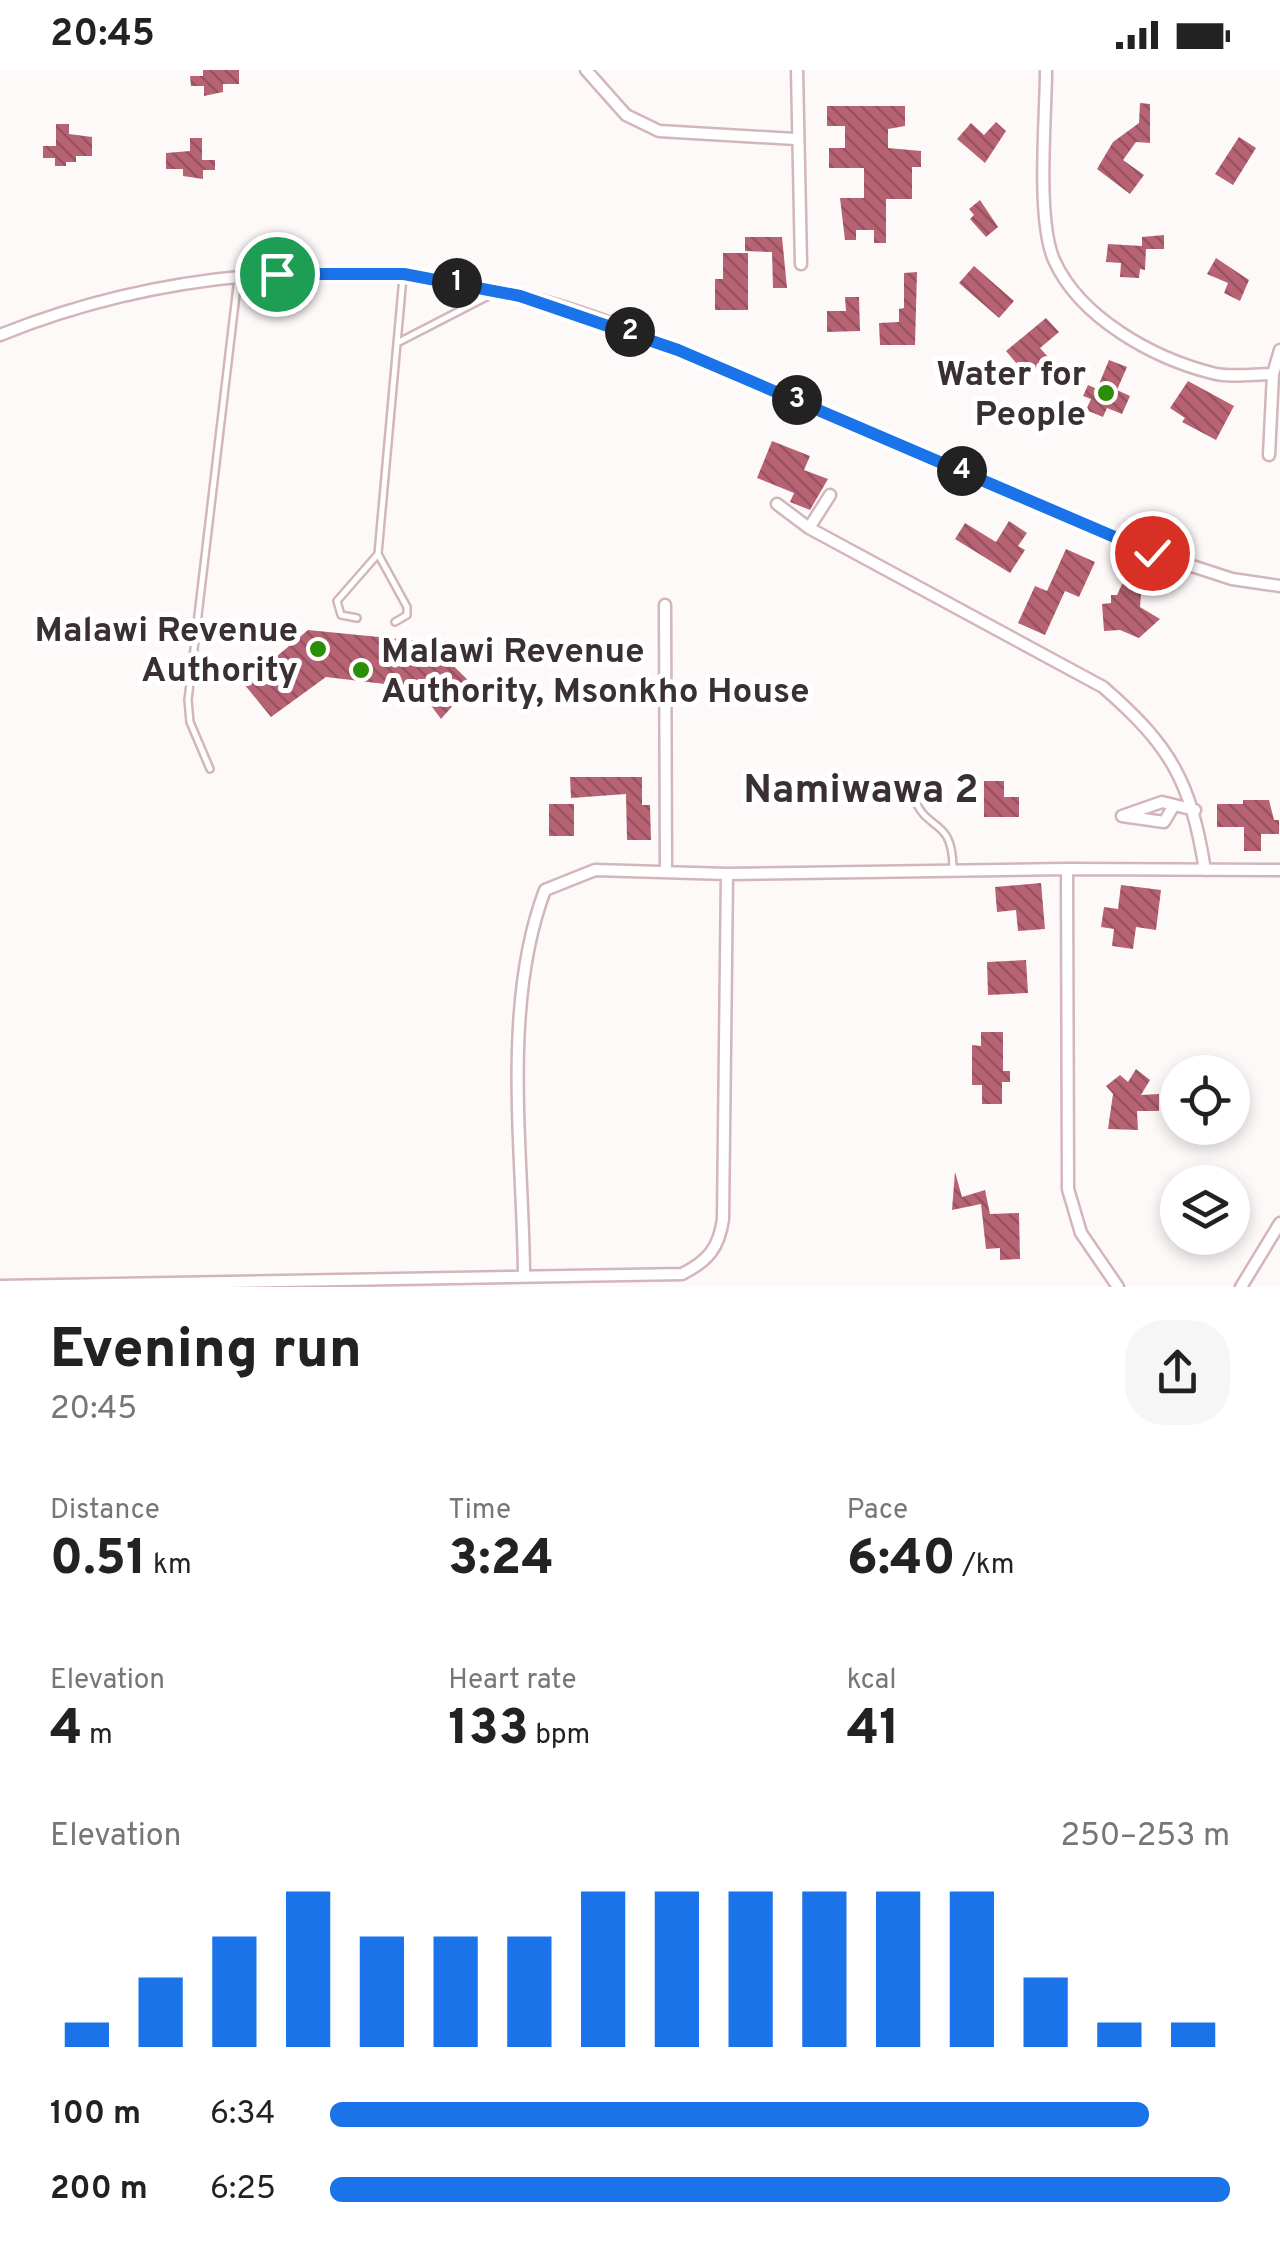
<!DOCTYPE html>
<meta charset="utf-8">
<style>
body{margin:0;font-family:Overpass,sans-serif;background:#f6f6f6;color:#222;height:100vh;display:flex;flex-direction:column;font-size:38px;white-space:nowrap}
*{box-sizing:border-box;margin:0}
p{font-size:32px;color:#767676}
.icon{flex:none;width:55px;height:55px;fill:none;stroke:currentColor;stroke-width:2;stroke-linecap:round;stroke-linejoin:round}
.map{position:relative;height:1217px;overflow:hidden}
.panel{display:flex;flex-direction:column;background:#fff;flex:1}
.panel>*{flex:none}
.buttons{position:absolute;left:1160px;top:985px;display:grid;gap:20px}
.buttons a{display:grid;place-items:center;width:90px;height:90px;border-radius:50%;background:#fff;box-shadow:0 5px 15px #0003;font-size:50px}
.pin{position:absolute;display:grid;place-items:center;width:85px;height:85px;color:#fff;margin:-42px;border:5px solid #fff;border-radius:50%;box-shadow:0 2px 10px #0007}
.km{position:absolute;width:50px;height:50px;margin:-25px;border-radius:50%;background:#222;color:#fff;font-size:28px;line-height:50px;text-align:center}
.round{display:grid;place-items:center;flex:none;width:105px;height:105px;border-radius:40px;background:#f6f6f6}
.headline{display:flex;align-items:center;justify-content:space-between;height:170px;padding:0 50px}
h1{font-size:55px;font-weight:800;line-height:75px}
.metrics{display:grid;grid-template-columns:repeat(3,1fr);gap:15px;height:170px;padding:10px 50px}
.metrics div{display:grid;align-content:center}
.metrics b{font-size:50px;font-weight:800}
.metrics small{font-size:28px;font-weight:400}
.metrics p{font-size:28px}
.chart{height:280px;padding:20px 50px}
.chart p{display:flex;justify-content:space-between}
.chart svg{width:100%;height:180px;margin-top:10px;stroke:#1a73e8;stroke-width:6}
ul{padding:0 50px;list-style:none;font-size:32px}
li{display:grid;grid-template-columns:160px 120px 1fr;align-items:center;height:75px}
li i{height:25px;border-radius:12px;background:#1a73e8}
.status{display:flex;justify-content:space-between;align-items:center;height:70px;padding:0 50px;background:#fff;direction:ltr}
.status svg{height:28px;fill:currentColor}
.map>svg:first-child{display:block}
.building{fill:url(#building-back-hatch)}
.lines{fill:none;stroke-linecap:round;stroke-linejoin:round}
.lane-casing{stroke:#d2b6ba;stroke-width:10}
.street-casing{stroke:#d2b6ba;stroke-width:15}
.lane{stroke:#fff;stroke-width:5}
.street{stroke:#fff;stroke-width:10}
.route-casing{stroke:#fff;stroke-width:20}
.route{stroke:#1a73e8;stroke-width:12}
.poi-dot{fill:#2c8e07;stroke:#fff;stroke-width:4}
.labels{text-anchor:middle;stroke-width:10;stroke-linejoin:round;paint-order:stroke}
.poi-label{font-size:35px;font-weight:bold;fill:#3a2f31;stroke:#fff;text-anchor:end}
.quarter-label{font-size:40px;font-weight:bold;fill:#3a2f31;stroke:#fff}
</style>
<div class="status"><b>20:45</b><svg viewBox="0 0 49 12"><path d="M0 12V9h3v3zM5 12V6h3v6zM10 12V3h3v9zM15 12V0h3v12zM26 1h20v11H26zM47 4h2v5h-2z"/></svg></div>
<div class="map">
<svg width="1280" height="1217" viewBox="0 0 1280 1217">
<defs>
<pattern id="building-back-hatch" width="6" height="6" patternUnits="userSpaceOnUse" patternTransform="scale(2.5)"><rect width="6" height="6" fill="#b76374"/><path d="M-1 5l2 2M0 0l6 6M5-1l2 2" fill="none" stroke="#965260"/></pattern>
</defs>
<rect width="100%" height="100%" fill="#fef9f9"/>
<path class="building" d="M203,0H239V14H223V22L204,26V16H191L190,6H203Z
M1140,33L1150,34V73L1136,72L1123,90L1144,105L1130,124L1097,99L1113,72L1139,53Z
M827,36H905V56L888,59V78L921,81V97H912V129H886V173H874V160H856V170H845L840,128H864V98H829V78H845V56H827Z
M996,52L1006,61L985,93L957,69L971,53L984,65Z
M56,54H69V64L92,67V86H76V92H66V96H55V88H43V76H56Z
M1239,67L1256,78L1233,115L1215,104Z
M190,68H202V90H215V100H203V109L183,106V99H166V83L190,81Z
M980,130L998,157L986,167L970,149L974,145L969,139Z
M1164,165V179H1146L1145,200L1140,199L1139,208L1120,207L1121,193L1106,192L1108,174L1142,176V167Z
M745,167H782L787,218H773L772,182L745,181Z
M723,183H748V240H715V209H723Z
M1216,188L1249,210L1240,231L1224,223L1228,213L1207,204Z
M974,196L1014,231L999,248L959,213Z
M917,202L915,275H880L879,253L899,252V239L904,238V203Z
M845,227H859L860,261L827,262V241H846Z
M1046,248L1059,262L1040,278L1049,288L1027,306L1006,281Z
M1109,290L1127,297L1117,320L1130,326L1122,344L1107,338L1103,347L1086,340L1091,329L1083,326L1088,315L1097,319Z
M1188,311L1234,336L1216,370L1182,352L1185,348L1170,338Z
M772,371L810,386L804,400L828,409L810,440L790,432L794,423L757,408Z
M1009,451L1027,463L1018,476L1025,480L1010,503L955,469L965,453L996,472Z
M1066,479L1095,492L1079,527L1065,521L1045,565L1018,553L1035,516L1047,521Z
M1124,510L1142,511L1140,537L1160,549L1139,568L1120,560L1104,561L1102,534L1111,533V525H1117Z
M308,560L429,572L472,614L441,649L418,618L326,607L271,647L244,614Z
M570,707H642V735H650L651,770H627L626,724L571,728Z
M984,711H1004V727H1019V747H984Z
M1243,730H1269L1274,750H1279V764H1261V781H1244V757H1217V734H1243Z
M549,734H574V766H549Z
M1041,813L1045,859L1018,861L1016,840L997,842L995,817Z
M1121,815L1161,820L1156,860L1136,857L1133,879L1112,876L1114,859L1101,857L1104,837L1118,839Z
M1026,890L1028,923L988,925L987,892Z
M981,962H1003V1001H1010V1012H1002V1034H982V1015H972V975L981,976Z
M1136,999L1150,1010L1141,1025L1159,1024V1041H1137L1138,1060L1108,1059L1113,1024L1106,1016L1120,1005L1128,1012Z
M955,1102L962,1127L985,1120L990,1144L1019,1143L1020,1189L1000,1190V1178L986,1179L981,1134L952,1140Z"/>
<g class="lines">
<g class="lane-casing">
<path id="lane" d="M399,272L496,222
M378,484L403,207
M357,548L341,545L337,531L378,484L407,537V545L395,552
M210,699L190,652L188,630L238,208
M913,725C926,764 952,745 953,797"/>
</g>
<g class="street-casing">
<path id="street" d="M586,0L626,45L659,61L795,69
M797,0L801,194
M1046,0C1046,48 1036,148 1054,190C1080,248 1153,288 1212,303C1230,308 1254,304 1273,304L1280,280
M0,265C156,202 335,186 499,220C589,239 678,279 762,316C892,371 1020,431 1152,483L1232,509L1280,516
M1269,385L1273,304
M777,434L809,458L830,425
M809,458L1103,617C1171,676 1191,712 1205,800
M665,535L666,802
M1173,737L1164,752L1122,746L1162,732L1195,740
M524,1204C523,1082 501,936 545,820L595,800L727,804
M0,1216L682,1204C708,1191 719,1178 723,1149L727,804L1067,799
M1118,1217L1081,1163L1068,1119L1067,799L1280,800
M1241,1217L1280,1153"/>
</g>
<use href="#lane" class="lane"/>
<use href="#street" class="street"/>
</g>
<g class="lines">
<g class="route-casing">
<path id="route" d="M277,204H404L520,226L678,280L1152,483"/>
</g>
<use href="#route" class="route"/>
</g>
<g class="poi-dot">
<circle cx="1106" cy="323" r="10"/>
<circle cx="318" cy="579" r="10"/>
<circle cx="361" cy="600" r="10"/>
</g>
<g class="labels">
<g class="poi-label">
<text x="1086" y="315">Water for<tspan x="1086" dy="40">People</tspan></text>
<text x="298" y="571">Malawi Revenue<tspan x="298" dy="40">Authority</tspan></text>
<text x="381" y="592" text-anchor="start">Malawi Revenue<tspan x="381" dy="40">Authority, Msonkho House</tspan></text>
</g>
<g class="quarter-label">
<text x="861" y="732">Namiwawa 2</text>
</g>
</g>
</svg>
<div class="buttons">
<a><svg class="icon" aria-label="locate" viewBox="0 0 24 24"><circle cx="12" cy="12" r="6"/><path d="M12 2v4M12 18v4M2 12h4M18 12h4"/></svg></a>
<a><svg class="icon" aria-label="layers" viewBox="0 0 24 24"><path d="M12 4l9 5-9 5-9-5zM3 14l9 5 9-5"/></svg></a>
</div>
<div class="pin" style="left:277px;top:204px;background:#1e9e55"><svg class="icon" aria-label="arrive" viewBox="0 0 24 24"><path d="M6 21V4h12l-3 4 3 4H6"/></svg></div>
<div class="pin" style="left:1152px;top:483px;background:#d93025"><svg class="icon" aria-label="check" viewBox="0 0 24 24"><path d="M5 12l5 5 9-10"/></svg></div>
<b class="km" style="left:457px;top:213px">1</b>
<b class="km" style="left:630px;top:262px">2</b>
<b class="km" style="left:797px;top:330px">3</b>
<b class="km" style="left:962px;top:401px">4</b>
</div>
<section class="panel">
<div class="headline"><div><h1>Evening run</h1><p>20:45</p></div><a class="round"><svg class="icon" aria-label="share" viewBox="0 0 24 24"><path d="M12 15V3M7 8l5-5 5 5M5 13v7h14v-7"/></svg></a></div>
<div class="metrics">
<div><p>Distance</p><b>0.51<small> km</small></b></div>
<div><p>Time</p><b>3:24</b></div>
<div><p>Pace</p><b>6:40<small> /km</small></b></div>
</div>
<div class="metrics">
<div><p>Elevation</p><b>4<small> m</small></b></div>
<div><p>Heart rate</p><b>133<small> bpm</small></b></div>
<div><p>kcal</p><b>41</b></div>
</div>
<div class="chart"><p><span>Elevation</span>250–253 m</p>
<svg viewBox="0 0 160 44" preserveAspectRatio="none"><path d="M5 44V38M15 44V27M25 44V17M35 44V6M45 44V17M55 44V17M65 44V17M75 44V6M85 44V6M95 44V6M105 44V6M115 44V6M125 44V6M135 44V27M145 44V38M155 44V38"/></svg>
</div>
<ul>
<li><b>100 m</b>6:34<i style="width:91%"></i></li>
<li><b>200 m</b>6:25<i style="width:100%"></i></li>
</ul>
</section>
